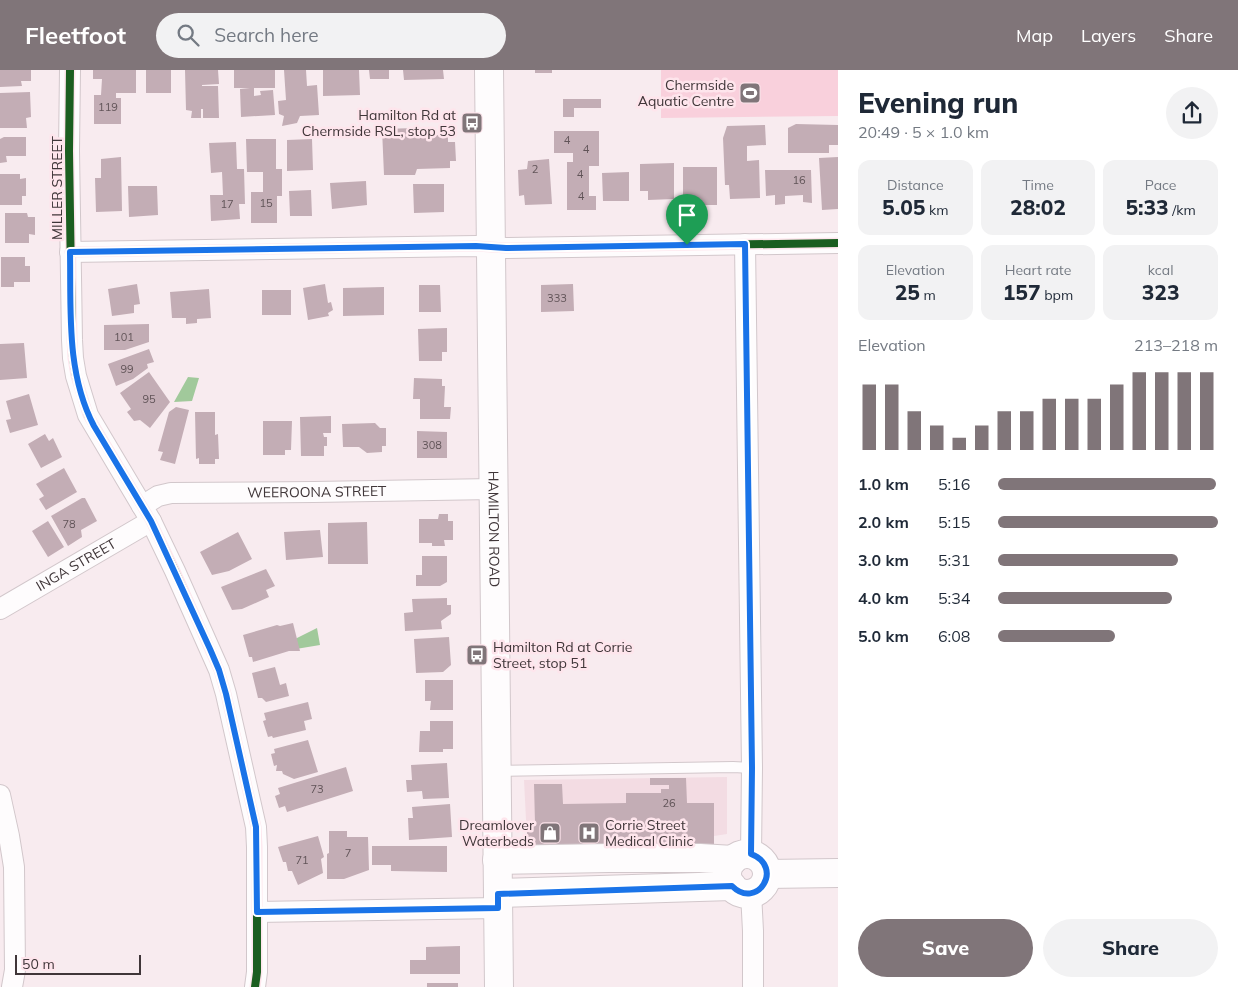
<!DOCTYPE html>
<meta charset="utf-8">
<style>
body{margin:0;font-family:Mulish,sans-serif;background:#f2f2f3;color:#1f2937;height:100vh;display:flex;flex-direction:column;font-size:19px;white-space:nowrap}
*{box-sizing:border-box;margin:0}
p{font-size:16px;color:#747a83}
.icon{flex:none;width:28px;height:28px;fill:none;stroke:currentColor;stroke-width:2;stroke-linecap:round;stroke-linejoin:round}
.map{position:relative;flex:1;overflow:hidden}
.sheet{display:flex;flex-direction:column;background:#fff;width:400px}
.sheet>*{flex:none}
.scale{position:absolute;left:15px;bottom:12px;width:126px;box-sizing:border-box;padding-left:5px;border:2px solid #403639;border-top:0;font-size:14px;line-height:18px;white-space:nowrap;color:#403639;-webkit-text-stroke:4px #fee5ec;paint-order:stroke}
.pin{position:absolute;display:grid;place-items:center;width:42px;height:42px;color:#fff;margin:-51px -21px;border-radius:50% 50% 50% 0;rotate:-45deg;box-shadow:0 0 5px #0007}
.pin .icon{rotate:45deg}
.round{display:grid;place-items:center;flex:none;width:52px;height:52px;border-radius:26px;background:#f2f2f3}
.overview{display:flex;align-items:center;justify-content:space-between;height:85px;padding:0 20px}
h1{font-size:28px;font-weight:800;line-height:38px}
.stats{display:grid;grid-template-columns:repeat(3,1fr);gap:8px;height:85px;padding:5px 20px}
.stats div{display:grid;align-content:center;border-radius:12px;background:#f2f2f3;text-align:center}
.stats b{font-size:21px;font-weight:800}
.stats small{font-size:14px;font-weight:400}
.stats p{font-size:14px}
.chart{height:140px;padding:10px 20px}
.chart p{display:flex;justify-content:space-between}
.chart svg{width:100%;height:90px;margin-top:5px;stroke:#807579;stroke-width:6}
.primary-button{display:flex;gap:10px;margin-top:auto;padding:10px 20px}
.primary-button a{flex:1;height:58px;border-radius:30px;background:#807579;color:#fff;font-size:20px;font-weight:800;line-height:58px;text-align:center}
.primary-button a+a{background:#f2f2f3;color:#1f2937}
ul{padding:0 20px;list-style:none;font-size:16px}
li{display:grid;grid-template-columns:80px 60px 1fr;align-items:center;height:38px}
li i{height:12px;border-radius:6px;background:#807579}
header{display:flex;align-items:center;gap:30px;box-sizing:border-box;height:70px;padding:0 25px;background:#807579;color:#fff}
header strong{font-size:24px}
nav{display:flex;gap:28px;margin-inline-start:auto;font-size:18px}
.search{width:350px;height:45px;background:#f2f2f3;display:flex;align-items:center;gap:12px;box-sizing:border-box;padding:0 18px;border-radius:28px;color:#747a83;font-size:19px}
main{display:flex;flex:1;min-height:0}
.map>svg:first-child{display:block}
.built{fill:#f3dce3}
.green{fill:#f9d0dc}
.water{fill:#a1c99b}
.building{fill:#c3adb5}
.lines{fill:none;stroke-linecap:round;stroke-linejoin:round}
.lane-casing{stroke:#d2c7cb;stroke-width:12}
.street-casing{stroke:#d2c7cb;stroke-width:22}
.secondary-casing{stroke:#d2c7cb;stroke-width:30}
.lane{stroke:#fefcfd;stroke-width:10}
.street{stroke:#fefcfd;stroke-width:20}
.secondary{stroke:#fefcfd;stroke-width:28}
.cycleway-casing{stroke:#fee5ec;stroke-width:11}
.cycleway{stroke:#1b5e20;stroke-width:8}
.route-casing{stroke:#fff;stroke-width:10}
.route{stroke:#1a73e8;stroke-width:6}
.labels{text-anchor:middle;stroke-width:5;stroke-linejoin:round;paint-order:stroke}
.number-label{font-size:11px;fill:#615458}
.poi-label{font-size:14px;fill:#403639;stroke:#fee5ec;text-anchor:end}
.street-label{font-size:14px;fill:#403639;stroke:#fee5ec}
</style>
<header>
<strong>Fleetfoot</strong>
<div class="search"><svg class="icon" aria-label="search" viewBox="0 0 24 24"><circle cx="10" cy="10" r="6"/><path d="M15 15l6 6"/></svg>Search here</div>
<nav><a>Map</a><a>Layers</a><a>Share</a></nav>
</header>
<main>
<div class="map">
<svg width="838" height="917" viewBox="0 0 838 917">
<rect width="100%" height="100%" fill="#f8ebef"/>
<path class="built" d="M727,707V764L714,766L527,769L524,710Z"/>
<path class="green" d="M661,0H838V46L661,48Z"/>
<path class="water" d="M188,307L199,308L192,331L174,332Z
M317,558L320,575L296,579L295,569Z"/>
<path class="building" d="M0,0H31V11H21L22,16L0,17Z
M93,0H136V23H116V28H121V54H94V25H101L102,9H93Z
M146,0H171V23H146Z
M185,0H218L219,14L202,15V16H218L219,48H203V39H201V48H191L192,41L186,40Z
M234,0H275V18H254V26L261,25L260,21L273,20L275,45L241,47L240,19L250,18H234Z
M284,0H306L307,16L317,15L319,45L300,46L297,53L282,56L284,46L279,44L278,31L286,30Z
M323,0H359L360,25L323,26Z
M369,0H389V9H370Z
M403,0H443L444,9L404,10Z
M535,0H552V3H535Z
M30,22L31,47L26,48L27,58H0V23Z
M563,29H601V38H574V47H563Z
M796,54L838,55V75H829V83H788V58Z
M765,55L766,75L747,76V91L759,90L760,128L730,129L729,115H725L723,68L727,56Z
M416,58V65H448V72H455L456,91H450V98L417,99L415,105H384L382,59Z
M554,61H599V96H589V126H596V140H567V92H573V83H554Z
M4,67H26V86H6L7,92L0,93V69Z
M246,69H276V99H282V126H277V153H251V122H263V102H247Z
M312,69L313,100L287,101V70Z
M236,72L237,99H244L245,134H239L240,149L211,151L210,125H223L222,102L211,103L209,73Z
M121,87L122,141L96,142L95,108H101V89Z
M838,87V139L822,140L819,88Z
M549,89L552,134L525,135L524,125L519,126L518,100L527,99L528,91Z
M674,93V129L648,130V121H640V94Z
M683,97H717V135H690V125H683Z
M765,100H811L812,133L803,132V125L785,126V134L775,135V125L766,126Z
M629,102V131H603L602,103Z
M0,104H20V109L26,108V126H22V135H0Z
M366,111L367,135L332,139L330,113Z
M413,114H444V142L414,143Z
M128,116H157L158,145L129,147Z
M311,120L312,146H290L289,121Z
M5,143H27L28,147H35V165L29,164V173H5Z
M1,187H25V196H30V212H14V217H1Z
M137,214L140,234L134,235V243L112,246L108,219Z
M325,214L328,233L331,232L333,240L328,243L329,246L308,250L303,218Z
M573,214L574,241L541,242V215Z
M419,215H440L441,242H419Z
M384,217V245L343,246V218Z
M209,219L211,248L197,249V253L186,254V248H172L170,222Z
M262,220H291V245H262Z
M149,254V272L125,280H104V255Z
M447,258V282H442V291H419L418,259Z
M24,273L27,308L0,310V274Z
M149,279L154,292L147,294L148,298L133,309L116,316L108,294Z
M149,302L170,332L150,358L140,350L134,351L127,342L131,339L120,323Z
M414,308L442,309V316H445L444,337H451L450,349H420V329H413Z
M29,324L38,355L10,363L6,350L11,349L6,331Z
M176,337L189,340L175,394L160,390L163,382L158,381L169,342Z
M195,342H215V365L218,364L219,389H215V394H199V388L196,389Z
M331,346V363H323L324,367H327V376H324V386H301L300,347Z
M263,351H292L291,380H285V385H263Z
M375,353L380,358H386V376H382V382L367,383L359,377H343L342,354Z
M417,361L447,362V388H417Z
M45,364L49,371L53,368L62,387L41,398L28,374Z
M64,398L77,422L46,440L39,429L44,426L36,414Z
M82,428H85L97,451L81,460L82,467L68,476L51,446Z
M439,444H448V451H453V470H444L445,476H432V473H419V449H438Z
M48,451L64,477L48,487L32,461Z
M367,452L368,494H328V453Z
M320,460L323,487L286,490L284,462Z
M238,462L252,489L229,501L212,505L200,482Z
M422,486H447V512L440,516H416V505H422Z
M266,499L275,516L266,520L269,527L242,539L232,540L221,517Z
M447,528V535H451V544L441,551L442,559L405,561L404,543L413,542L412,529Z
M293,553L300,581H289L253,592L252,587H249L243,565L277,555L280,556Z
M449,567L451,595L443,602L416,603L414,569Z
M275,597L280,615L286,613L289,626L266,632L262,628H258L252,603Z
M425,610H453V640H430L431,631H425Z
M308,632L312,649L304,651L306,660L273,668L272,666L268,667L263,651L266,650L264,643Z
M430,651H453V679H443V682H419L420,661H430Z
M308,670L318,702L294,709L283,704L282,701H276L277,695L274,696L271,684L275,683L274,679Z
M447,693L449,728L423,729L422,721L407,722L406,710H412L411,695Z
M346,697L353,721L287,742L285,736L279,738L275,726L280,724L278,718Z
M650,708H686L687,733H714V775L527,778V753H535L534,714H562L563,734L626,733V723H661V719H669V715H650Z
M450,734L452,767L409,770L408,748H413L412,737Z
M329,761H347V767H368L369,800L344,809H327V784L329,783Z
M318,766L324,787L321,789L323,803L298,815L292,801H288L286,792H283L278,777Z
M372,776H447V802L391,801V795H372Z
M460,876V904H410V890H426V877Z
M427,913H458V917H427Z"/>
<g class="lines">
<g class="lane-casing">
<path id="lane" d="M498,701L733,697L752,698"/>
</g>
<g class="street-casing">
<g id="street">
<path d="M70,0L69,81L72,270L73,288L76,306L88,345L151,451L175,501L219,600L226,624L256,757L257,777V902L255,917"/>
<path d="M745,174L752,698L751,784"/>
<path d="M70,182L476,176L506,178L838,173"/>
<path id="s1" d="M142,436L158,426L171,423L314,422L493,419"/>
<path id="s2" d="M0,539L151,451"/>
<path d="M0,725L9,766L14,797L15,900L12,917"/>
<path d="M751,823L753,861V917"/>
<path d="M257,842L498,838"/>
</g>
</g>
<g class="secondary-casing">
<g id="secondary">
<path id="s3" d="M489,0L499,917"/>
<circle cx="747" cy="804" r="20"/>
<path d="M497,790L609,788H700L733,790"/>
<path d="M767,804L838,803"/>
<path d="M498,823L732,816"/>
</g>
</g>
<use href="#lane" class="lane"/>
<use href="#street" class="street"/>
<use href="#secondary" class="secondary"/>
<g class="cycleway-casing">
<path id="cycleway" d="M70,0L69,81L72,270L73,288L76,306L88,345L151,451L175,501L219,600L226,624L256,757L257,777V902L255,917
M70,182L476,176L506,178L838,173"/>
</g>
<use href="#cycleway" class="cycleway"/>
</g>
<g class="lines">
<g class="route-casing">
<path id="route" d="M745,174L752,698L751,784C785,797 757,841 732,816L498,824V838L257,842L256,757L226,624L219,600L210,579L151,451L94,356C66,303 71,240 70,182L476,176L506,178Z"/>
</g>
<use href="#route" class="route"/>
</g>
<defs>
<g id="stadium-square" transform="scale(1.125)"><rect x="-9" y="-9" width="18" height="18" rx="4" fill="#807579" stroke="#fee5ec"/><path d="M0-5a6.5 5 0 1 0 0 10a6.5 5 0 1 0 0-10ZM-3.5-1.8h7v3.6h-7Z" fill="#fff"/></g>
<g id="bus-square" transform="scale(1.125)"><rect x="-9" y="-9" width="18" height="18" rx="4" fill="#807579" stroke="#fee5ec"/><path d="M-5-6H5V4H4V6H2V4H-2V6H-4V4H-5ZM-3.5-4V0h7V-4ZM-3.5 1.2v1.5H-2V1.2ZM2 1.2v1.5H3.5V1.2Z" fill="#fff"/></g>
<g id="shop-square" transform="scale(1.125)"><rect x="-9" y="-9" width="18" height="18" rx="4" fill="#807579" stroke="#fee5ec"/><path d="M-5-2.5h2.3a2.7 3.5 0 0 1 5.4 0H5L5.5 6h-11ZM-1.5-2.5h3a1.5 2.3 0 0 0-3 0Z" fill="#fff"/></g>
<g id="hospital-square" transform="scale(1.125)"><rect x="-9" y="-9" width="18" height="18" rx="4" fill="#807579" stroke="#fee5ec"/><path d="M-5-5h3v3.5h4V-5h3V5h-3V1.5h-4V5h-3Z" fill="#fff"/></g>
</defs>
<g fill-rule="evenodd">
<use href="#stadium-square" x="750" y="23"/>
<use href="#bus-square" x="472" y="53"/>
<use href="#bus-square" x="477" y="585"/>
<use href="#shop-square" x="550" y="763"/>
<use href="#hospital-square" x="589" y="763"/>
</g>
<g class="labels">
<g class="number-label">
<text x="108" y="41">119</text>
<text x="567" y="74">4</text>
<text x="586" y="83">4</text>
<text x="535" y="103">2</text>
<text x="580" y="108">4</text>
<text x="799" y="114">16</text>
<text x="581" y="130">4</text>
<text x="266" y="137">15</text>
<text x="227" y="138">17</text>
<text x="557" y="232">333</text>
<text x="124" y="271">101</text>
<text x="127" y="303">99</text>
<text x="149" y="333">95</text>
<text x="432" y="379">308</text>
<text x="69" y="458">78</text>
<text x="317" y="723">73</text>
<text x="669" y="737">26</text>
<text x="348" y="787">7</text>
<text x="302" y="794">71</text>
</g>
<g class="poi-label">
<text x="734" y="20">Chermside<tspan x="734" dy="16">Aquatic Centre</tspan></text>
<text x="456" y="50">Hamilton Rd at<tspan x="456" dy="16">Chermside RSL, stop 53</tspan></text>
<text x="493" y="582" text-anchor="start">Hamilton Rd at Corrie<tspan x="493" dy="16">Street, stop 51</tspan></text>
<text x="534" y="760">Dreamlover<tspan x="534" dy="16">Waterbeds</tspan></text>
<text x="605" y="760" text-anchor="start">Corrie Street<tspan x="605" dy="16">Medical Clinic</tspan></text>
</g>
<g class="street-label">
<text transform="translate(57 118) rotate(-90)" y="5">MILLER STREET</text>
<text dy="5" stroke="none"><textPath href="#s1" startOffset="178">WEEROONA STREET</textPath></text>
<text dy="5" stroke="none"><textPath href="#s3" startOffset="459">HAMILTON ROAD</textPath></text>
<text dy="5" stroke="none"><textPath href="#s2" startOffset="88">INGA STREET</textPath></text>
</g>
</g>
</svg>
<div class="scale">50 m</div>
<div class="pin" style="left:687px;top:175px;background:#1e9e55"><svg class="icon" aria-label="arrive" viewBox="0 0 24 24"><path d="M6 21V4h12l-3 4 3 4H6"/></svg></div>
</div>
<section class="sheet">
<div class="overview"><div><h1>Evening run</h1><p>20:49 · 5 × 1.0 km</p></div><a class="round"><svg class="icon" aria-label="share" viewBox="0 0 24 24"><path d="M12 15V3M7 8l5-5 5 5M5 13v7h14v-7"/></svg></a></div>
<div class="stats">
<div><p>Distance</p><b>5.05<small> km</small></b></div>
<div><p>Time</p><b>28:02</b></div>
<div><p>Pace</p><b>5:33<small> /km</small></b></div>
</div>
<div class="stats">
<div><p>Elevation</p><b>25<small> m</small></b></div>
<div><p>Heart rate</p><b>157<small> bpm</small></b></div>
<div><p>kcal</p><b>323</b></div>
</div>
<div class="chart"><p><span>Elevation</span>213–218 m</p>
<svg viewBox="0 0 160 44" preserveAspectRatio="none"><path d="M5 44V12M15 44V12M25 44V25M35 44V32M45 44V38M55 44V32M65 44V25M75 44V25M85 44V19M95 44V19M105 44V19M115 44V12M125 44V6M135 44V6M145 44V6M155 44V6"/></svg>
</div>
<ul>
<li><b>1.0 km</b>5:16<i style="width:99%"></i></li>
<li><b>2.0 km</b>5:15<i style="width:100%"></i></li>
<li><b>3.0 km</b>5:31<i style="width:82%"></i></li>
<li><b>4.0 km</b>5:34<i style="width:79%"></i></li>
<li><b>5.0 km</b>6:08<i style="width:53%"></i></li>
</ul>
<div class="primary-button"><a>Save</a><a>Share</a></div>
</section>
</main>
